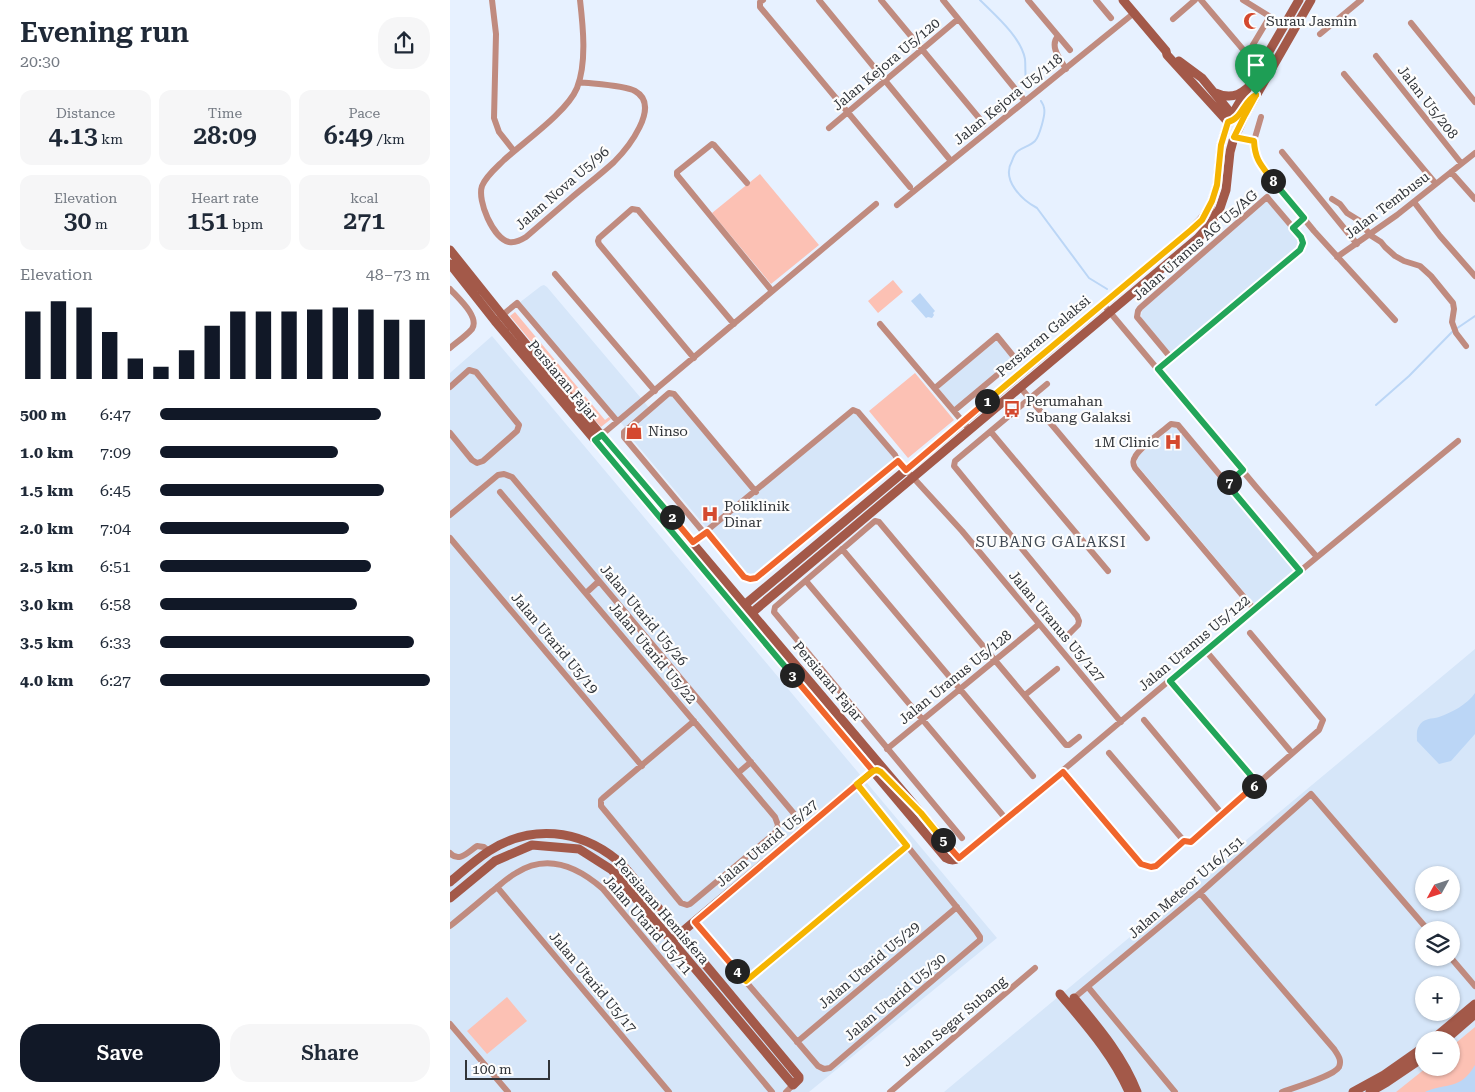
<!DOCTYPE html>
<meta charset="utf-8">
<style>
body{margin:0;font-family:"Roboto Serif",serif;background:#f6f6f7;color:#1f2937;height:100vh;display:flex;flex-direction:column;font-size:19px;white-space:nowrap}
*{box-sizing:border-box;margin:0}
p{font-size:16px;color:#747a83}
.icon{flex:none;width:28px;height:28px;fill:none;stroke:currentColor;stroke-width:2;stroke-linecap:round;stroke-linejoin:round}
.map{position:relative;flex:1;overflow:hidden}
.details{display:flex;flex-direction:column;background:#fff;width:450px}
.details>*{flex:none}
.needle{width:32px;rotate:230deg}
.controls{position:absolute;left:965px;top:866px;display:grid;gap:10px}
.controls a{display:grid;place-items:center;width:45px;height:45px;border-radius:50%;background:#fff;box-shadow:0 1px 4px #0004;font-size:25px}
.scale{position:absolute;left:15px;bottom:12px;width:85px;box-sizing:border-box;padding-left:5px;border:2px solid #303439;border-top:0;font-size:14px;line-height:18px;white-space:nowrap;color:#303439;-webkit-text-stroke:4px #fdfdfd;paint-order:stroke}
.pin{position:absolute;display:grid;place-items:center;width:42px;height:42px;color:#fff;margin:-51px -21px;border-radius:50% 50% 50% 0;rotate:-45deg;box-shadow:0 0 5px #0007}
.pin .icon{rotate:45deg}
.km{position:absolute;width:25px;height:25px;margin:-12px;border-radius:50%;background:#222;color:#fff;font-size:14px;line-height:25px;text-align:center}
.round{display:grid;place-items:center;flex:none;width:52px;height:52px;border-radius:20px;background:#f6f6f7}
.summary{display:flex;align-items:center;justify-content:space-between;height:85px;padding:0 20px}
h1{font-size:28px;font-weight:600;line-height:38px}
.metrics{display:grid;grid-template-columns:repeat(3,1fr);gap:8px;height:85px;padding:5px 20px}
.metrics div{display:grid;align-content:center;border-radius:12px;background:#f6f6f7;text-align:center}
.metrics b{font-size:25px;font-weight:600}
.metrics small{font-size:14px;font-weight:400}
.metrics p{font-size:14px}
.chart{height:140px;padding:10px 20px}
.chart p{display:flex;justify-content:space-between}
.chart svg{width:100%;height:90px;margin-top:5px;stroke:#111827;stroke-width:6}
.button{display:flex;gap:10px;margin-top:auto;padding:10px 20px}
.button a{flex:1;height:58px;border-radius:20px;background:#111827;color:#fff;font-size:20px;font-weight:600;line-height:58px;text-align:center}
.button a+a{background:#f6f6f7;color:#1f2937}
ul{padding:0 20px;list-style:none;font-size:16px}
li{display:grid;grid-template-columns:80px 60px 1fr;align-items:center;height:38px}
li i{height:12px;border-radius:6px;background:#111827}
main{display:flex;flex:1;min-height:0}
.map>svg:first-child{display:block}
.built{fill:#d6e6f9;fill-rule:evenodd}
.green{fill:#fcc1b4}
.water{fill:#bbd6f6}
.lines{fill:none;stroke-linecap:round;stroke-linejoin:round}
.stream{stroke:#bbd6f6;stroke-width:2}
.street{stroke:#c08b7f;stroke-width:6}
.secondary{stroke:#a35949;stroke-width:9}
.split-1-casing{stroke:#fff;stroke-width:10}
.split-2-casing{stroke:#fff;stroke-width:10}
.split-3-casing{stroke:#fff;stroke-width:10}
.split-4-casing{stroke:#fff;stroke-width:10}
.split-5-casing{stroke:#fff;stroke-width:10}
.split-6-casing{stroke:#fff;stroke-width:10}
.split-7-casing{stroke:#fff;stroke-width:10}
.split-8-casing{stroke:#fff;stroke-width:10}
.split-9-casing{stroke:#fff;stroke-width:10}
.split-1{stroke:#f5b400;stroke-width:6}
.split-2{stroke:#f0652b;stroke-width:6}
.split-3{stroke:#22a559;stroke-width:6}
.split-4{stroke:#f0652b;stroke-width:6}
.split-5{stroke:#f5b400;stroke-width:6}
.split-6{stroke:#f0652b;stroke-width:6}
.split-7{stroke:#22a559;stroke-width:6}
.split-8{stroke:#22a559;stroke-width:6}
.split-9{stroke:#f5b400;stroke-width:6}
.labels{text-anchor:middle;stroke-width:4.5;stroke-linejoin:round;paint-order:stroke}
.poi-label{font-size:14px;fill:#303439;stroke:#fdfdfd;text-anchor:start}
.street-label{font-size:14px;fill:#303439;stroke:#fdfdfd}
.neighbourhood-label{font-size:15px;letter-spacing:1px;fill:#3f4853;stroke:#fdfdfd}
</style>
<main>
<section class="details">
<div class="summary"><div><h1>Evening run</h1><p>20:30</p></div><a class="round"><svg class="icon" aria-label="share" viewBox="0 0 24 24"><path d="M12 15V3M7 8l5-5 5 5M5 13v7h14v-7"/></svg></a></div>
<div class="metrics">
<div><p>Distance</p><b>4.13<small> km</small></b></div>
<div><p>Time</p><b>28:09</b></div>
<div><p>Pace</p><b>6:49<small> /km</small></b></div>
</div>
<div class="metrics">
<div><p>Elevation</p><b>30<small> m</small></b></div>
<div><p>Heart rate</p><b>151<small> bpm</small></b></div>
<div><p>kcal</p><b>271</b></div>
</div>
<div class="chart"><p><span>Elevation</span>48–73 m</p>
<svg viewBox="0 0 160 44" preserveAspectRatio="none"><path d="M5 44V11M15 44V6M25 44V9M35 44V21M45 44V34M55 44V38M65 44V30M75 44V18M85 44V11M95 44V11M105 44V11M115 44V10M125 44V9M135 44V10M145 44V15M155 44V15"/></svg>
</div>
<ul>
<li><b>500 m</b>6:47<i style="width:82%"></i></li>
<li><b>1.0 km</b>7:09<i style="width:66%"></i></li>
<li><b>1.5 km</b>6:45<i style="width:83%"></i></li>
<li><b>2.0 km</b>7:04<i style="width:70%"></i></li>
<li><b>2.5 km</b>6:51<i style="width:78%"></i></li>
<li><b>3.0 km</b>6:58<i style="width:73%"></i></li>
<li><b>3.5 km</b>6:33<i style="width:94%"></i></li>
<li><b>4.0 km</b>6:27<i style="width:100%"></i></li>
</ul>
<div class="button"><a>Save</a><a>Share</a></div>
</section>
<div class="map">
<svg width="1025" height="1092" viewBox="0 0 1025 1092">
<rect width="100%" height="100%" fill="#e7f1ff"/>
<path class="built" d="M817,200L849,238L851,243L848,248L721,355L691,317L692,310Z
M94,285L97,287L201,410L220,395H222L305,494L403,412L407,414L443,456L446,461L305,576L296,575L177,433L178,431L69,303L91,286Z
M42,336L547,938L359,1092H0V373Z
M547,339L563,360L504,408L488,388Z
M727,427L847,571L805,605L687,465V457L721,428Z
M1025,649V1092H494L608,997ZM974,875H1001V902H974ZM974,930H1001V958H974ZM974,985H1001V1012H974ZM974,1040H1001V1068H974Z"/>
<path class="green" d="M310,174L369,245L321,284L262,213Z
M443,280L453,292L428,313L418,301Z
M65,312L155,420L159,417L161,419L151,427L104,372L98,362L60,316Z
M465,373L504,420L458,458L419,411Z
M57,997L77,1021L37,1054L17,1031Z
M1025,1027V1092H946L976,1068H1001V1047Z"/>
<path class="water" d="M470,293L485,311L483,313L484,315L482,318L478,317L476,318L461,301Z
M1025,693V734L1001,761L989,764L967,741C967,737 966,730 969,726C973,718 982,719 989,717C1001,713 1018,704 1025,693Z
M1025,1065V1092H975C997,1082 1010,1091 1025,1065Z"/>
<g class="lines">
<path class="stream" d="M530,0C545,15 571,37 575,59C576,69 574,78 578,87
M591,101C592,103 594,105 594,108C596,114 589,137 585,141C580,146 573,147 568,151C565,153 563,158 562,161C551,180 572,200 587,208L639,278L657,289
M926,405L959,376L1003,331L1025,316"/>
<path class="street" d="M42,0L46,34L44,118L49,132L64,151
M313,0L310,2V7L460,187
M369,0L501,161
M431,0L534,124
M493,0L575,101
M578,0L620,50
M646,0L661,18
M751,0L796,53H798L819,18V16L793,0
M723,19L745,0
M961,23L1025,102
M870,34L911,0
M608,36C599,46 610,59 616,69
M926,56L1011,163
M894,74L986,184
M129,82C143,84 174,85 185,91C212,106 177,149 164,162C150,175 134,187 120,199C105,212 91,224 76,237C71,240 66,243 59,242C43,238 27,201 32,186C36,176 46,168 54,160C75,141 117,112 127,88C137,63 133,26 130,0
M379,128L508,19
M785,137L804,141L805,153L807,159L828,187L864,231L945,320
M804,141L811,117
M832,152L907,244
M1001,172L1025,199
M297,183L264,145L262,144L227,172V175L322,291
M882,199L890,204L897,213L910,221L920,235L931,242L935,247L945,256L954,261L970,266L981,276L1003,303L1004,309L1002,322L1006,333L1016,346
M964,202L990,236L1025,276
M447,205L684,13
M887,257L947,215L1025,153
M105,274L205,391
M0,289C8,298 30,317 22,329C16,336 7,342 0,348
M653,304L807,488L867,557
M50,317L67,303L167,421
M430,324L519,429
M244,358L149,244L148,241L149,238L182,209L188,210L284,324
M708,369C756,330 803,289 850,250L853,243L851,237L817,197L690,308L688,311L687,317L721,358
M597,384L505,461L504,466L627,616L629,621L628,625L618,635
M0,387L19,370L26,372L69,425L67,431L33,461L27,463L22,460L0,433
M570,387L697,538
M485,388L547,336L564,357L565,360L504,411
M541,432L658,571
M149,437L426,204
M777,484L793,470
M50,492L325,817L328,825L325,833L240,904L237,905L231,903L151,806V800L153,798L244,721
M0,515L48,475L54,474L62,477L356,828
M257,532L295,577L300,579L306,578L448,461L512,531L671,722
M255,534L174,437V432L219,393L224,394L306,492
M0,538L192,766
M243,542L403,410L408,412L445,455L448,461
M392,549L583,776
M356,581L556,819
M136,593L149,581
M804,609L685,468C683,464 682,461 685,457C689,448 712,432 721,424L728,425L850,571
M800,633L873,720L869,730L804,787
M756,651L842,753
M575,695L607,669
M694,720L772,814
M437,749L589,624
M659,753L734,841
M613,772L691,864L701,867L706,866L734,841H741L803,787L805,781L720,681
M288,773L301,762
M512,838L324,612L325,607L425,521L429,522L616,745H619L629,737
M0,853C9,863 18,852 27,846L34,847L39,851
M509,858L804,609L1008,441
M47,887L219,1092
M750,893L884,1049C888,1055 892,1060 889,1067C884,1076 843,1088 832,1092
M245,922L368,1066L374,1069L380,1068L530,940V937L526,931L407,784
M0,926C14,915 28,903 41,892C49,886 57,878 66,873C97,853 128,867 153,889L322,1092
M1001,958L1025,986
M296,981L457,846
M638,987L725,1092
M624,998L750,893L861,794L978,930
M0,1024L58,1092
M347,1042L507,907
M336,1092L343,1085
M440,1092L585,968"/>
<path class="secondary" d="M673,0L716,51L717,55L778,122
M729,61L752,78L784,117
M766,93C777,98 787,97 796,89
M0,250L52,315L151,435L509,858C504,861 501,861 496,858L145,440L45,321L0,264
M292,607L456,470L741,230L751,220L759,209L762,201L767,185L771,145L778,122L849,0
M298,616L748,238L761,223L770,208L776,190L780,152L783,141L795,115L861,0
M0,882C12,872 25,860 39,851C81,824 129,829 167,860C176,867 183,878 190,886L349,1077V1079L343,1085L162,870L129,849L82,845L45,861L0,898
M226,937L423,771
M610,994C636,1025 663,1055 679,1092
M624,998C649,1028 673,1056 687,1092
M982,1040L1025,1004
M995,1040L1025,1014
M903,1092L934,1075L974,1047
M920,1092L937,1082L974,1057"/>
</g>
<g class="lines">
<g class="split-1-casing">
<path id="split-1" d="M537,401L741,230L752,220L762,201L767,185L771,145L778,122C792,119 794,100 806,95"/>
</g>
<g class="split-2-casing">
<path id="split-2" d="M222,517L243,542L257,532L294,577L300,579L306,578L448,461L456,470L537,401"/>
</g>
<g class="split-3-casing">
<path id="split-3" d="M222,517L152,435L145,440L342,675"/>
</g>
<g class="split-4-casing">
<path id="split-4" d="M287,971L245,922L423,771L342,675"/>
</g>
<g class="split-5-casing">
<path id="split-5" d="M287,971L296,981L457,846L407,784L423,771L427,770L431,772L471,813L493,840"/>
</g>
<g class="split-6-casing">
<path id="split-6" d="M493,840L509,858L613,772L691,864L701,867L706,866L734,841L741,842L804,786"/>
</g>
<g class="split-7-casing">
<path id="split-7" d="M779,482L777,484L850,571L720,681L803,778L805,782L804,786"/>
</g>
<g class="split-8-casing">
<path id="split-8" d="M779,482L793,470L708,369L850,250L853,243L851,237L843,228L854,218L823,181"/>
</g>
<g class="split-9-casing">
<path id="split-9" d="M806,95L795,115L784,137L804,141C805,161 812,166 823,181"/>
</g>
<use href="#split-1" class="split-1"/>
<use href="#split-2" class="split-2"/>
<use href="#split-3" class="split-3"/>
<use href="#split-4" class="split-4"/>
<use href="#split-5" class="split-5"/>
<use href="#split-6" class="split-6"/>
<use href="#split-7" class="split-7"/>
<use href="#split-8" class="split-8"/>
<use href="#split-9" class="split-9"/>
</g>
<defs>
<g id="mosque-bare" transform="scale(1.35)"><path d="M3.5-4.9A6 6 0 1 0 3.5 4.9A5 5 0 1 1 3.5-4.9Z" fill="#d4492f" stroke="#fdfdfd" stroke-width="2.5" paint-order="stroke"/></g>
<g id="bus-bare" transform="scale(1.35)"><path d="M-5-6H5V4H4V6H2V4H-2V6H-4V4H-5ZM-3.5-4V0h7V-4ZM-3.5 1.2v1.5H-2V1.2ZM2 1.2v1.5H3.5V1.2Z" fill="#d4492f" stroke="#fdfdfd" stroke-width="2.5" paint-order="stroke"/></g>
<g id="shop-bare" transform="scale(1.35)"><path d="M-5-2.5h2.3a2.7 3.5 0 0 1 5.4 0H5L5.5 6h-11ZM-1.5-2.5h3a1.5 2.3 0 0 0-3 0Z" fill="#d4492f" stroke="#fdfdfd" stroke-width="2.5" paint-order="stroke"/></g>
<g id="hospital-bare" transform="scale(1.35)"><path d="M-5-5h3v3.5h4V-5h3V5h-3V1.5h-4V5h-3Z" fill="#d4492f" stroke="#fdfdfd" stroke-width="2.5" paint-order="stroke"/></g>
</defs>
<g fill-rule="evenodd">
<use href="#mosque-bare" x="802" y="21"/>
<use href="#bus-bare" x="562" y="409"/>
<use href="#shop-bare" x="184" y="431"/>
<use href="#hospital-bare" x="723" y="442"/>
<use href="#hospital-bare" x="260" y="514"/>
</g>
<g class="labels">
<g class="poi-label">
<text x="816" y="26">Surau Jasmin</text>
<text x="576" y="406">Perumahan<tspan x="576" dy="16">Subang Galaksi</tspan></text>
<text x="198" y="436">Ninso</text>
<text x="709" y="447" text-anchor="end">1M Clinic</text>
<text x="274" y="511">Poliklinik<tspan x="274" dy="16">Dinar</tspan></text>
</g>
<g class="street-label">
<text transform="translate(436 64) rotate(-40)" y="5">Jalan Kejora U5/120</text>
<text transform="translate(558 99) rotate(-39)" y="5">Jalan Kejora U5/118</text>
<text transform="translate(978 102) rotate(52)" y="5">Jalan U5/208</text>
<text transform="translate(112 188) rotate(-41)" y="5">Jalan Nova U5/96</text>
<text transform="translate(937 205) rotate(-37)" y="5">Jalan Tembusu</text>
<text transform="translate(745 245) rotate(-41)" y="5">Jalan Uranus AG U5/AG</text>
<text transform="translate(593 336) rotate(-40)" y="5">Persiaran Galaksi</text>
<text transform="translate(113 380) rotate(50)" y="5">Persiaran Fajar</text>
<text transform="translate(194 615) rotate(50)" y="5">Jalan Utarid U5/26</text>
<text transform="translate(607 626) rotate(50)" y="5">Jalan Uranus U5/127</text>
<text transform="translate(105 643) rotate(50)" y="5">Jalan Utarid U5/19</text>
<text transform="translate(744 643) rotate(-40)" y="5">Jalan Uranus U5/122</text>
<text transform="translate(203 653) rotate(50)" y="5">Jalan Utarid U5/22</text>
<text transform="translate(505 677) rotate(-39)" y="5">Jalan Uranus U5/128</text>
<text transform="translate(378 681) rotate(50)" y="5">Persiaran Fajar</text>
<text transform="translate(317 843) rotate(-40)" y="5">Jalan Utarid U5/27</text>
<text transform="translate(736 887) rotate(-41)" y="5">Jalan Meteor U16/151</text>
<text transform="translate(212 911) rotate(49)" y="5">Persiaran Hemisfera</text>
<text transform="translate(198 925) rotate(49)" y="5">Jalan Utarid U5/11</text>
<text transform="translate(419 965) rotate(-40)" y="5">Jalan Utarid U5/29</text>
<text transform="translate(143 982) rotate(50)" y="5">Jalan Utarid U5/17</text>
<text transform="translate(445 997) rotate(-40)" y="5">Jalan Utarid U5/30</text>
<text transform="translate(504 1021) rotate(-40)" y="5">Jalan Segar Subang</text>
</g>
<g class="neighbourhood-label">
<text x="601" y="547">SUBANG GALAKSI</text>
</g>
</g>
</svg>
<div class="controls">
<a><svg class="needle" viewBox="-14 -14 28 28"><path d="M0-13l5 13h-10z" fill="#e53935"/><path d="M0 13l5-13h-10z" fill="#747a83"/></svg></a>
<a><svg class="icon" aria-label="layers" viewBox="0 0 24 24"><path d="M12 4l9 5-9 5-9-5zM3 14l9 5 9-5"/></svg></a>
<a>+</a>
<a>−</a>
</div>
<div class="scale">100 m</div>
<div class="pin" style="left:806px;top:95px;background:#1e9e55"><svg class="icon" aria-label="arrive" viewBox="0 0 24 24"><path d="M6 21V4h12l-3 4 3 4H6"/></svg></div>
<b class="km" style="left:537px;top:401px">1</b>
<b class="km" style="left:222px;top:517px">2</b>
<b class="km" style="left:342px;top:675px">3</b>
<b class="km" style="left:287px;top:971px">4</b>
<b class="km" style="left:493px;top:840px">5</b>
<b class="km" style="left:804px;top:786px">6</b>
<b class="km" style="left:779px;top:482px">7</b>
<b class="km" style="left:823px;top:181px">8</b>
</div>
</main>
